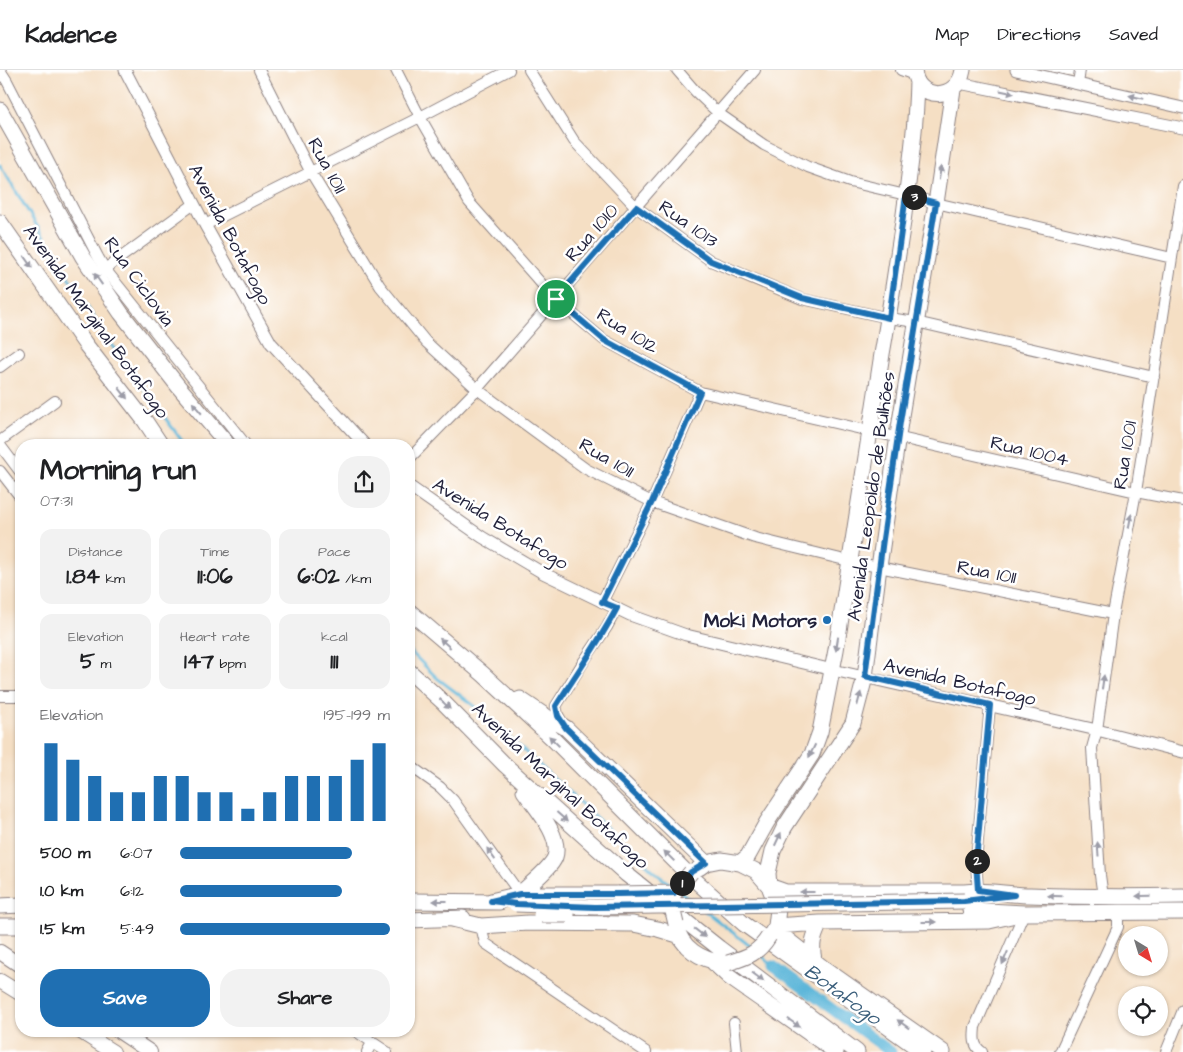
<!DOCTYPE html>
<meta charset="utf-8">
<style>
body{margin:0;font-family:"Architects Daughter",sans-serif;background:#f2f2f2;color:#202124;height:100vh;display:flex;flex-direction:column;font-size:19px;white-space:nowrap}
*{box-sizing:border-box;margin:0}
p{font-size:16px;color:#757577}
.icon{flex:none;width:28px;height:28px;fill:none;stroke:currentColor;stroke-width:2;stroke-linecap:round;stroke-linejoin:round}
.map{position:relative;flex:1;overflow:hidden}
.panel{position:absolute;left:15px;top:369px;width:400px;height:598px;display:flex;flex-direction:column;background:#fff;border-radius:20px;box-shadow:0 1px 4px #0004}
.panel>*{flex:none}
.needle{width:32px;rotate:142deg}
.tools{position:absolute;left:1118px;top:856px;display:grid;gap:10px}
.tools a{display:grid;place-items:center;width:50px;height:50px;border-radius:50%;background:#fff;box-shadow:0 1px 4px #0004;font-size:25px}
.pin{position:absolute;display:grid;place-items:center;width:42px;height:42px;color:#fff;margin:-21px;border:2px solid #fff;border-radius:50%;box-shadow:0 1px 5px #0007}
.km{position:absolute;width:25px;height:25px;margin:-12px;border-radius:50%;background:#222;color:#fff;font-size:14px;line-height:25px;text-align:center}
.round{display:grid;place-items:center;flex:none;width:52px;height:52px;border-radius:20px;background:#f2f2f2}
.summary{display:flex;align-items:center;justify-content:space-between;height:85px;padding:0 25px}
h1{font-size:28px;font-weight:700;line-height:38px}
.stats{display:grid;grid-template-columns:repeat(3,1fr);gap:8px;height:85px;padding:5px 25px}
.stats div{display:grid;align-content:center;border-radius:12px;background:#f2f2f2;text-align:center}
.stats b{font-size:21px;font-weight:700}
.stats small{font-size:14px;font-weight:400}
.stats p{font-size:14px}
.chart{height:140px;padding:10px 25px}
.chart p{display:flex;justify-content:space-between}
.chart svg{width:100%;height:90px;margin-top:5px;stroke:#1f6fb2;stroke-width:6}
.cta{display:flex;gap:10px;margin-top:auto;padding:10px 25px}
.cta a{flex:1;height:58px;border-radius:20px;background:#1f6fb2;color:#fff;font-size:20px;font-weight:700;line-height:58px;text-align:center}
.cta a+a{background:#f2f2f2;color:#202124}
ul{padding:0 25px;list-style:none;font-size:16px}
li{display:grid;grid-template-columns:80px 60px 1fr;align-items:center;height:38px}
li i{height:12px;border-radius:6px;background:#1f6fb2}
header{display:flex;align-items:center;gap:30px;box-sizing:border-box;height:70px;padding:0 25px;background:#fff;border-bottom:1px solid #e0e0e0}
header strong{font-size:24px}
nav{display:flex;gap:28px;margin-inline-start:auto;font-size:18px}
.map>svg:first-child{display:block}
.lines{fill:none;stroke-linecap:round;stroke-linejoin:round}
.stream{stroke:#5bb6d9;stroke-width:3}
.canal{stroke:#5bb6d9;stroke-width:11}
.minor-casing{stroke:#8c8080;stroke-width:12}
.tertiary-casing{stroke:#8c8080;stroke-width:13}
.secondary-casing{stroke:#8c8080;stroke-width:16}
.primary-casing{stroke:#8c8080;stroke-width:17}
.minor{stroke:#fff;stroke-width:10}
.tertiary{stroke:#fff;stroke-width:11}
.secondary{stroke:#fff;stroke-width:14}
.primary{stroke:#fff;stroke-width:15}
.primary-bridge-casing{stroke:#8c8080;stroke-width:17;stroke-linecap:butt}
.primary-bridge{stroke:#fff;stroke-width:15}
.oneway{fill:#9c9ca7}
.route-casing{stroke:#fff;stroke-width:10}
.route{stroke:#1f6fb2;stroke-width:6}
.poi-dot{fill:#1f6fb2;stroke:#fff;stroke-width:2}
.labels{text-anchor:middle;stroke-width:5;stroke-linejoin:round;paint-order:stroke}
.street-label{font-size:19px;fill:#22223b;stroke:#fff}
.poi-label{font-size:19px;font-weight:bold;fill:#22223b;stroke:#fff;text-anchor:end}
.water-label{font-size:20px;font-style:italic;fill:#395d7a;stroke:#fff}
</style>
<header>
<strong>Kadence</strong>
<nav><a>Map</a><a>Directions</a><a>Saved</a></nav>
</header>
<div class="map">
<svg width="1183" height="982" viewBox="0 0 1183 982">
<rect width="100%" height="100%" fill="#fff"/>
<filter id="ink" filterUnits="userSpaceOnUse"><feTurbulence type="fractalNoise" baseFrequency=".02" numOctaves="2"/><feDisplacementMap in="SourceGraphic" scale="10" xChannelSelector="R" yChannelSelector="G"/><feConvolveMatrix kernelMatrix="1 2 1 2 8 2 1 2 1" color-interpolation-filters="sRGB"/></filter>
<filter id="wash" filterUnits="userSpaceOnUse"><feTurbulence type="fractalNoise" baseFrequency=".0096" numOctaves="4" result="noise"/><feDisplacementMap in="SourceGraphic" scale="20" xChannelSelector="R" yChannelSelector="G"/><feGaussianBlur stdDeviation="1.12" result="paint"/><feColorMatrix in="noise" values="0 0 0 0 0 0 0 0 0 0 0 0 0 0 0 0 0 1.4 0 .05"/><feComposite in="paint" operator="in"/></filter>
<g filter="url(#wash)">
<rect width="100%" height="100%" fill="#f5dfc4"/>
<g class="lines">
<path class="stream" d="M0,95L54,184L108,270L185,375
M409,580L437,608L481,641L656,803L672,816
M679,821L690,830
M705,841L754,879
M760,884L773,896"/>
<path class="canal" d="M773,896L891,982"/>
</g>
</g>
<g filter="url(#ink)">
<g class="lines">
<g class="minor-casing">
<path id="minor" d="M0,0L7,11L98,187L105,199L246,375
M259,0L310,101L380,216L426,272L477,319L586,399L652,432L755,468L849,491L1113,544
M396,0L420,47L469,132L555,229L604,270L700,322L1136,422L1183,431
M529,0L574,71L636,137L711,191L802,229L889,248L916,252L1154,307
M677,0L696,22L718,43L764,75L808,97L850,112L906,125L936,133L1172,188
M901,0L915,5
M1078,14L1080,0
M205,155L420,47L509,0
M105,199L194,134
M0,297L19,283
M0,371L55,331
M0,375L21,403
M409,389L477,319L755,0
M0,401L21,428
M602,532L652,432L700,322
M0,626H21
M564,655L558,645L556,636L584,591L607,557L617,538
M409,695L440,717L453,730L520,824
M978,820L976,792L990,635
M1103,827L1100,805L1092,678L1097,660L1113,544L1136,422L1183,116
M481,856L485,873L646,982
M734,953L737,982
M354,960L387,982
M367,982L372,973
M982,982C973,976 974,967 975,957L1024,843
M1060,982L1118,857V842
M1166,982L1183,940"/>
</g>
<g class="tertiary-casing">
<path id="tertiary" d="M125,0L205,155L271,273L365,375
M1016,0L1183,38
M959,13L1183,58
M409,416L482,467L543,503L630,545L686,565L833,600L1097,660L1183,682"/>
</g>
<g class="secondary-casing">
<path id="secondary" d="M0,882L21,896
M0,911L21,924
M78,960L113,982
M117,960L150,982"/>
</g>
<g class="primary-casing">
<path id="primary" d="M914,0C916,31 958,32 963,0
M953,19L936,133L900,352L879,497L865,607L853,653L784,758L773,781L768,803L769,816L786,822H965C986,819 1008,825 1030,825C1081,827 1132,827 1183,826
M0,40L83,187L121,243L178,316L228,375
M0,152L86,275L145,351L161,375
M409,541L483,604L551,667L686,802L744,854L923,982
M409,601L444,633L505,695L626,804L719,878L857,982
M520,629L550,649L566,658L706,793
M740,793L748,786L767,752L812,684L820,662L836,580L882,284C890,240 896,196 903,152C909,105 916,59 917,11
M699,798L706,793L721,790L740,793L756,801L769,816L778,839L776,856L771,864
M520,824C529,815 551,798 555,787C562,766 535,737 524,721
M409,831L500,832
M491,831L520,824H618
M0,836L21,835
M970,840L1024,843L1183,842
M452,849L481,856L528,853L633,854L658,859L678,865
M409,850L463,848
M0,856H21
M676,856C681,878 701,890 723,893
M776,856L820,853L989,851L1024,843
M776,856L785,868L822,897L943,982
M814,890C811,874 813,868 820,853
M713,892L729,907L836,982"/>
</g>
<use href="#minor" class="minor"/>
<use href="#tertiary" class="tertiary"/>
<use href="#secondary" class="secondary"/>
<use href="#primary" class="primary"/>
<g class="primary-bridge-casing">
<path id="primary-bridge" d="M618,824L674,823
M516,834L595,837L964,831
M541,845H567
M676,854L671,833L674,823L691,802
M728,893C747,887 758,884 769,866"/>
</g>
<use href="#primary-bridge" class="primary-bridge"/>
</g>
<defs><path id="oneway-solid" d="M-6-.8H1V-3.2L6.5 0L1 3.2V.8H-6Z" transform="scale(1.25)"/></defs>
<g class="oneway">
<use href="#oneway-solid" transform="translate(1007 22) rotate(12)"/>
<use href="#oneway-solid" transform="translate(1136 27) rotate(-167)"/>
<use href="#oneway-solid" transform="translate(940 103) rotate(-81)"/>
<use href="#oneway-solid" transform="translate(28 192) rotate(55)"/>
<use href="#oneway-solid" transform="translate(98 209) rotate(-125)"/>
<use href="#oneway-solid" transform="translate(123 323) rotate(52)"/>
<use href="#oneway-solid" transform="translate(197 338) rotate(-130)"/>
<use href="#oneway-solid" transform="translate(1130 451) rotate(-79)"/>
<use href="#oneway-solid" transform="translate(445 573) rotate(-139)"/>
<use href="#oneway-solid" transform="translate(837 574) rotate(99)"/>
<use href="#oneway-solid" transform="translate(1103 612) rotate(-82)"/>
<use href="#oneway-solid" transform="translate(859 629) rotate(-75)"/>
<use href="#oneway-solid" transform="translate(445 634) rotate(44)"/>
<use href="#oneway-solid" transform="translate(554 671) rotate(-135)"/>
<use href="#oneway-solid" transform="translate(812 681) rotate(116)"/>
<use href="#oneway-solid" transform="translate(562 747) rotate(42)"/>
<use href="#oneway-solid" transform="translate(778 769) rotate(-65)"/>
<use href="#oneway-solid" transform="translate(1098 779) rotate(-94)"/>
<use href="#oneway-solid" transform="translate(491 784) rotate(-125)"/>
<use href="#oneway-solid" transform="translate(669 786) rotate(-135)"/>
<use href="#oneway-solid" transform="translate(807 822) rotate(-180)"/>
<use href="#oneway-solid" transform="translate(1055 826) rotate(-179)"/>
<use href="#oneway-solid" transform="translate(1143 826) rotate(179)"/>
<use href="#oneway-solid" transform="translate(440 831) rotate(-180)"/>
<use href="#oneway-solid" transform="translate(929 852)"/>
<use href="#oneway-solid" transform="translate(700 863) rotate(38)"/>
<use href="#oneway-solid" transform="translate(1005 888) rotate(113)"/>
<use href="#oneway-solid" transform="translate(758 907) rotate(37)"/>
<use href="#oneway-solid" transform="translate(794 953) rotate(35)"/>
<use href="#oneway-solid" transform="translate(903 954) rotate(-144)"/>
</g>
</g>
<g class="lines" filter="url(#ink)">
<g class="route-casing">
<path id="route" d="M906,125L936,133L900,352L883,469L865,606L990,635L976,792L978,820L1014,825L964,831L595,837L516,834L491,831L520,824H618L674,823L691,802L706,793L566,658L558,646L556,636C577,603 599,572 617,538L602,532L652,432L700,322L604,270L556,229L636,137L711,191L802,228L889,248Z"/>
</g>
<use href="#route" class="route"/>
</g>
<circle class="poi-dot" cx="827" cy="550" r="5"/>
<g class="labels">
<g class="street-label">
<text transform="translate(328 95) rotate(61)" y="7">Rua 1011</text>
<text transform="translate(689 153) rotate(35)" y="7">Rua 1013</text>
<text transform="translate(591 162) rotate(-49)" y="7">Rua 1010</text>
<text transform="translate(231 164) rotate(62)" y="7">Avenida Botafogo</text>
<text transform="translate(140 211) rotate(54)" y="7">Rua Ciclovia</text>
<text transform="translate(97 251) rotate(54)" y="7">Avenida Marginal Botafogo</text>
<text transform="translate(628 260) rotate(32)" y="7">Rua 1012</text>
<text transform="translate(1030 380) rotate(13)" y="7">Rua 1004</text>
<text transform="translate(1124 385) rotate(-81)" y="7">Rua 1001</text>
<text transform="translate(607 387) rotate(30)" y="7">Rua 1011</text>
<text transform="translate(870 426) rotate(-82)" y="7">Avenida Leopoldo de Bulhões</text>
<text transform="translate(501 453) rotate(32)" y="7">Avenida Botafogo</text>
<text transform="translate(987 501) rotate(11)" y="7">Rua 1011</text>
<text transform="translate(960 611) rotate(13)" y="7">Avenida Botafogo</text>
<text transform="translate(561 715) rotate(43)" y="7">Avenida Marginal Botafogo</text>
</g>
<g class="poi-label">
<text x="817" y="557">Moki Motors</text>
</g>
<g class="water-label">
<text transform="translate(843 924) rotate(36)" y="7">Botafogo</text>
</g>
</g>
</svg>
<div class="tools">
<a><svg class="needle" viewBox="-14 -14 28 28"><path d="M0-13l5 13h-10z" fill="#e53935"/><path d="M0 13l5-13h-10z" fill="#757577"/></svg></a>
<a><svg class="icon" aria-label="locate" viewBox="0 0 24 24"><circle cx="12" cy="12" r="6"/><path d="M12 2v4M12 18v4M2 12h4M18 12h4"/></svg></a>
</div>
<div class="pin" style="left:556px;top:229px;background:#1e9e55"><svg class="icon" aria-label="arrive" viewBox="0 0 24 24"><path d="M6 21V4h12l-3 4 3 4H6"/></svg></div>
<b class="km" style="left:682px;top:813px">1</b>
<b class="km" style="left:977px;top:791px">2</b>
<b class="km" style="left:914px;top:127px">3</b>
<section class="panel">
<div class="summary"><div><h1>Morning run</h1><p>07:31</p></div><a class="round"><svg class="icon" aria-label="share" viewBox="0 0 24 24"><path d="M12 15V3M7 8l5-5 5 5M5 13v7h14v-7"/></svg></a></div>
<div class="stats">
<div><p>Distance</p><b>1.84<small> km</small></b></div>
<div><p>Time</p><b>11:06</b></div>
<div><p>Pace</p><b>6:02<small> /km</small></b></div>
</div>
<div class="stats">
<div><p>Elevation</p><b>5<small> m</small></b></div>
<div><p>Heart rate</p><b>147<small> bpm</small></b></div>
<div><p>kcal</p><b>111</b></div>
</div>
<div class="chart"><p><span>Elevation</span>195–199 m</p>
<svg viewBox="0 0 160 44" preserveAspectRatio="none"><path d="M5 44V6M15 44V14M25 44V22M35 44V30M45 44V30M55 44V22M65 44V22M75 44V30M85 44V30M95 44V38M105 44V30M115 44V22M125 44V22M135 44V22M145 44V14M155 44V6"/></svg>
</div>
<ul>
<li><b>500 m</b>6:07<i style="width:82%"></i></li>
<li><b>1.0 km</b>6:12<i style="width:77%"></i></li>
<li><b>1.5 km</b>5:49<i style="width:100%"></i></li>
</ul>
<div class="cta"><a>Save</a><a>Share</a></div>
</section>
</div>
